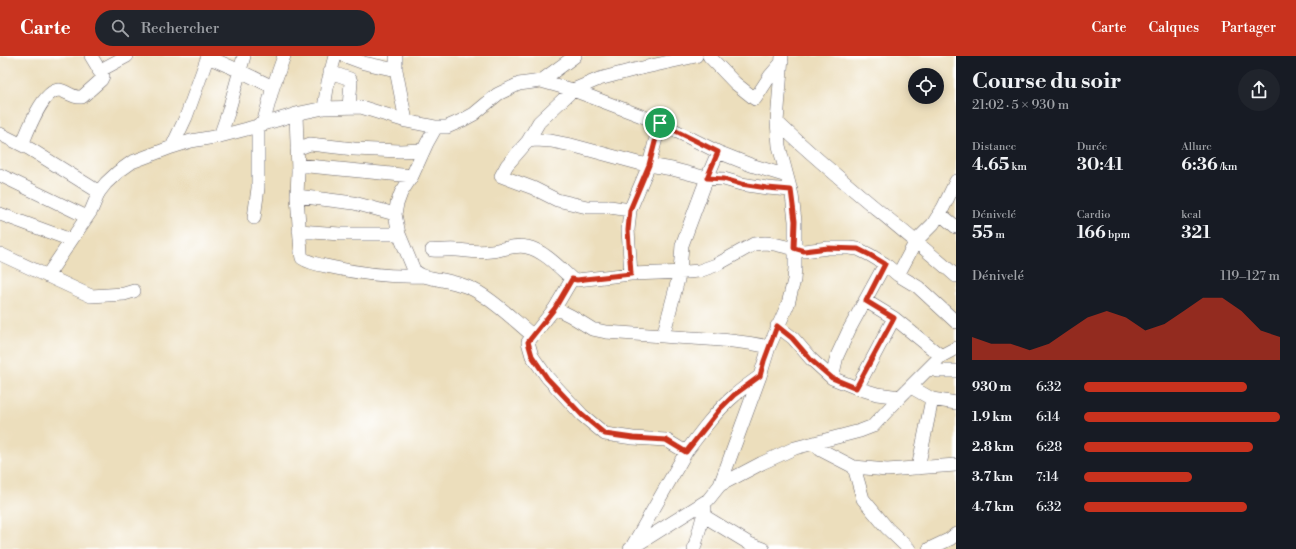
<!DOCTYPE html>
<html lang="fr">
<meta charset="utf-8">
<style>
body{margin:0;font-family:"Libre Bodoni",serif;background:#20242c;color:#f1f3f6;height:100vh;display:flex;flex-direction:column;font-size:15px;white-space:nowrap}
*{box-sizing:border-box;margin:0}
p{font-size:13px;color:#9ea1a6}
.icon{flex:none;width:22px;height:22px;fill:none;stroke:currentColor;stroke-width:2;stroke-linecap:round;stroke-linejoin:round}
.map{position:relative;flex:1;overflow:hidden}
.drawer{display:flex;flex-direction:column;background:#171b24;width:340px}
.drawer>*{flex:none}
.fabs{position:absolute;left:908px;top:12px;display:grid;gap:8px}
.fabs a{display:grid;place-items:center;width:36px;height:36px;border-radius:50%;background:#171b24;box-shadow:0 2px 10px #0003;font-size:20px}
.pin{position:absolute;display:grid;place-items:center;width:34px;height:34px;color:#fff;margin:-17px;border:2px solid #fff;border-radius:50%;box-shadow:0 1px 4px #0007}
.round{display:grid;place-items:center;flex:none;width:42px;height:42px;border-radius:21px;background:#20242c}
.headline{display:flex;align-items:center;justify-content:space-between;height:68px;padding:0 16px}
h1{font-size:22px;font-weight:700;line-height:30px}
.stats{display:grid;grid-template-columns:repeat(3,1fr);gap:6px;height:68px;padding:4px 16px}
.stats div{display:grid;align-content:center}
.stats b{font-size:17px;font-weight:700}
.stats small{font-size:11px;font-weight:400}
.stats p{font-size:11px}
.chart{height:112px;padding:8px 16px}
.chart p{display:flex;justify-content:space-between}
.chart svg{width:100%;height:72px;margin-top:4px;fill:#c8321e;opacity:.7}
ul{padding:0 16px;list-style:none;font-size:13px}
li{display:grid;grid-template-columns:64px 48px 1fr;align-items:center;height:30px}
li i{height:10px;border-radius:5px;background:#c8321e}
header{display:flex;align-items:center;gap:24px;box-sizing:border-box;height:56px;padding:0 20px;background:#c8321e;color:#fff}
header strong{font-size:19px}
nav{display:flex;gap:22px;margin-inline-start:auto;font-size:14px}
.search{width:280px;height:36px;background:#20242c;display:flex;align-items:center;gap:10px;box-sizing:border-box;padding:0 14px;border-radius:22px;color:#9ea1a6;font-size:15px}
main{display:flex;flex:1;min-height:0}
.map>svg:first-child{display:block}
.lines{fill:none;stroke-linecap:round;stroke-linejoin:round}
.minor-casing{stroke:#696468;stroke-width:14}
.minor{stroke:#fff;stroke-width:13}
.route-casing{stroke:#fff;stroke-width:8}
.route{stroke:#c8321e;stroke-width:5}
</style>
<header>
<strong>Carte</strong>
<div class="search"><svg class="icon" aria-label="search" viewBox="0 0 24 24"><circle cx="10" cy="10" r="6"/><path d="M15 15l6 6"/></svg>Rechercher</div>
<nav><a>Carte</a><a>Calques</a><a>Partager</a></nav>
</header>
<main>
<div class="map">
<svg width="956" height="493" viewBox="0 0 956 493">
<rect width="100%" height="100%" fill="#fff"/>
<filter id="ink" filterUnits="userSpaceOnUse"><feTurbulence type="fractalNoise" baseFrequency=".025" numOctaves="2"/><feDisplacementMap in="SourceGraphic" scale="8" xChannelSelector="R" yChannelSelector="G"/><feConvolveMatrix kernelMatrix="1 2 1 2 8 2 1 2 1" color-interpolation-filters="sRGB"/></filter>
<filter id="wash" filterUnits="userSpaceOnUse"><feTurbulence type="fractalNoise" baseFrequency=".012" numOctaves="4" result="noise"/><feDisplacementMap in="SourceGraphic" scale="16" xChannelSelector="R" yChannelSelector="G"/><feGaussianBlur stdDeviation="0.9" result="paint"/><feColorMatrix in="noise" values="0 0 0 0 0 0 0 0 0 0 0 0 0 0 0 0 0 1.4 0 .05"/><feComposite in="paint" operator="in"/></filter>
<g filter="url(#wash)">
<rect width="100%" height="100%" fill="#ecdebc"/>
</g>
<g filter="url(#ink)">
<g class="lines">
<g class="minor-casing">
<path id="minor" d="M345,0L364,7L396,14
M396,0V14L406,65
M709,0L735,27L755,43L770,20L782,6
M208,1L240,15L273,31
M99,15L127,0
M330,16L350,23L351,26L349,51
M541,25L575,0
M324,52L328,26L335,0
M296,58L298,115L297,140L301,197L302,202C311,208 321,209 331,211C361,218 392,221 423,220
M777,66C834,121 897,168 956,220
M263,68L273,31L284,0
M436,71L427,87L412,120L401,137L397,148L395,158L399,178L414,214C421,221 428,221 437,223C448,225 466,229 476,235C496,246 515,265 532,279
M0,78L30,93L99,136
M220,80L228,57L244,0
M528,85L536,84L551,85L571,89L638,107L672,113L707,122L724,123L741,128L767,132L791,134
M22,89C27,76 43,34 59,34C66,35 72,41 79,41H82L101,24L103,20L91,0
M172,91L186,61L208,0
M297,93L310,88L354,93L400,95L423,94
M718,96L707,122L682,189L680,216L663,280C699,283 734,283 769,291
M298,109L412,120
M0,119L87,161
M297,140L354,147L395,158
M630,154L610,151H587L557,144L533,132L501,120L507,109L528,85L539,66L573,34L660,67L718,96L751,109L787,120
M939,157L956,171
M0,158L71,184
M254,162L258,132V69
M299,175L340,178H399
M432,194C442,195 449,193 457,194C469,195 478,197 491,195C503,194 515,188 527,191C543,194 560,212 572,223L577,224L631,218L687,216L699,215L716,209L754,188L765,187L774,188L804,195L828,192H849L858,193L870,199L885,208L898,219L918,231L956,266
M0,198L91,240L124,238L134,235
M631,218L628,174L630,154L649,109L660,67
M898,219L916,185L933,168L943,152L956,125
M47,220L91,155L99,136L106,127L118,116L132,106L172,91L191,85L220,80L247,73L300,57L324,52L361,51L406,65L436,71H447L463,64L474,58L498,38L519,28L541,25L573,34L599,23L633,14L696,0
M572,223L555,252L528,286L532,300L547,321L582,359L605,378L633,382L666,384L686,396
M555,252L571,260L592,273L606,276L663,280
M894,262L941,300
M777,270L793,282L811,303L832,322L857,332L877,338L900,341
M929,313L938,315H956
M832,322L837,300L850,272L885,208
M911,331L932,343L956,347
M857,332L894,262L866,245
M814,387L821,394L854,411L887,414L956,409
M854,411L863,443L887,472L909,493
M918,412L932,343
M720,429L760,320L769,291L788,248L794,224L795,212V165L792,139L779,90L777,66L782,0
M704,460L750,488L763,493
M633,489L686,396C700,377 717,354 735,339C743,332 752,326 760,320
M630,493L708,444L720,429L762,407L795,392L860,375L873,370L900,341L941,300L956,292
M694,493L705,453
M929,493L950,483L956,478"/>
</g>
<use href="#minor" class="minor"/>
</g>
</g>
<g class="lines" filter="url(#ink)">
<g class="route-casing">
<path id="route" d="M660,67L718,96L707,122L724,123L741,128L767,132L791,134L795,165L794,192L804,195L828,192L858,193L870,199L885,208L866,245L894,262L856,332L832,322L811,304L792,282L777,270L764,305L760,320L734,339L720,353L686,396L666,384L633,382L605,378L582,359L547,322L532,300L528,286L555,252L572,223L577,224L585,223L631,218L628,174L630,154L649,109Z"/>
</g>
<use href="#route" class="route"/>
</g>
</svg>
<div class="fabs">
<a><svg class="icon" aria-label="locate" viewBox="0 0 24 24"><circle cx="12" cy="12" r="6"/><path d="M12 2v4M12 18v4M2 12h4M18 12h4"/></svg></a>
</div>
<div class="pin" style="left:660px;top:67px;background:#1e9e55"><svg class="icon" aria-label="arrive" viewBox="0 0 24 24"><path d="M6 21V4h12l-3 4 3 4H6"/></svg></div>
</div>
<section class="drawer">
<div class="headline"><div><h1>Course du soir</h1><p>21:02 · 5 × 930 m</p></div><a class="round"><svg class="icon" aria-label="share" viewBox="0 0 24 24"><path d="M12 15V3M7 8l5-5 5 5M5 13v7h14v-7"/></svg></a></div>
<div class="stats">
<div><p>Distance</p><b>4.65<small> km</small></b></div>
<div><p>Durée</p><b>30:41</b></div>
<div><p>Allure</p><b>6:36<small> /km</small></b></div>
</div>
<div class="stats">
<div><p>Dénivelé</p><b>55<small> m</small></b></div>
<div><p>Cardio</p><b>166<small> bpm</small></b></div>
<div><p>kcal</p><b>321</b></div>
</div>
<div class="chart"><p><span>Dénivelé</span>119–127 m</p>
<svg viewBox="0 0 160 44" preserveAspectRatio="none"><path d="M0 44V30L10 34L20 34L30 38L40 34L50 26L60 18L70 14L80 18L90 26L100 22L110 14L120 6L130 6L140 14L150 26L160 30V44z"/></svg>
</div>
<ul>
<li><b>930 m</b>6:32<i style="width:83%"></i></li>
<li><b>1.9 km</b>6:14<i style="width:100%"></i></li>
<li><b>2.8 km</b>6:28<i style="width:86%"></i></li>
<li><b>3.7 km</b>7:14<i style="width:55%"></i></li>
<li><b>4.7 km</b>6:32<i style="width:83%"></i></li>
</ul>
</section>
</main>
